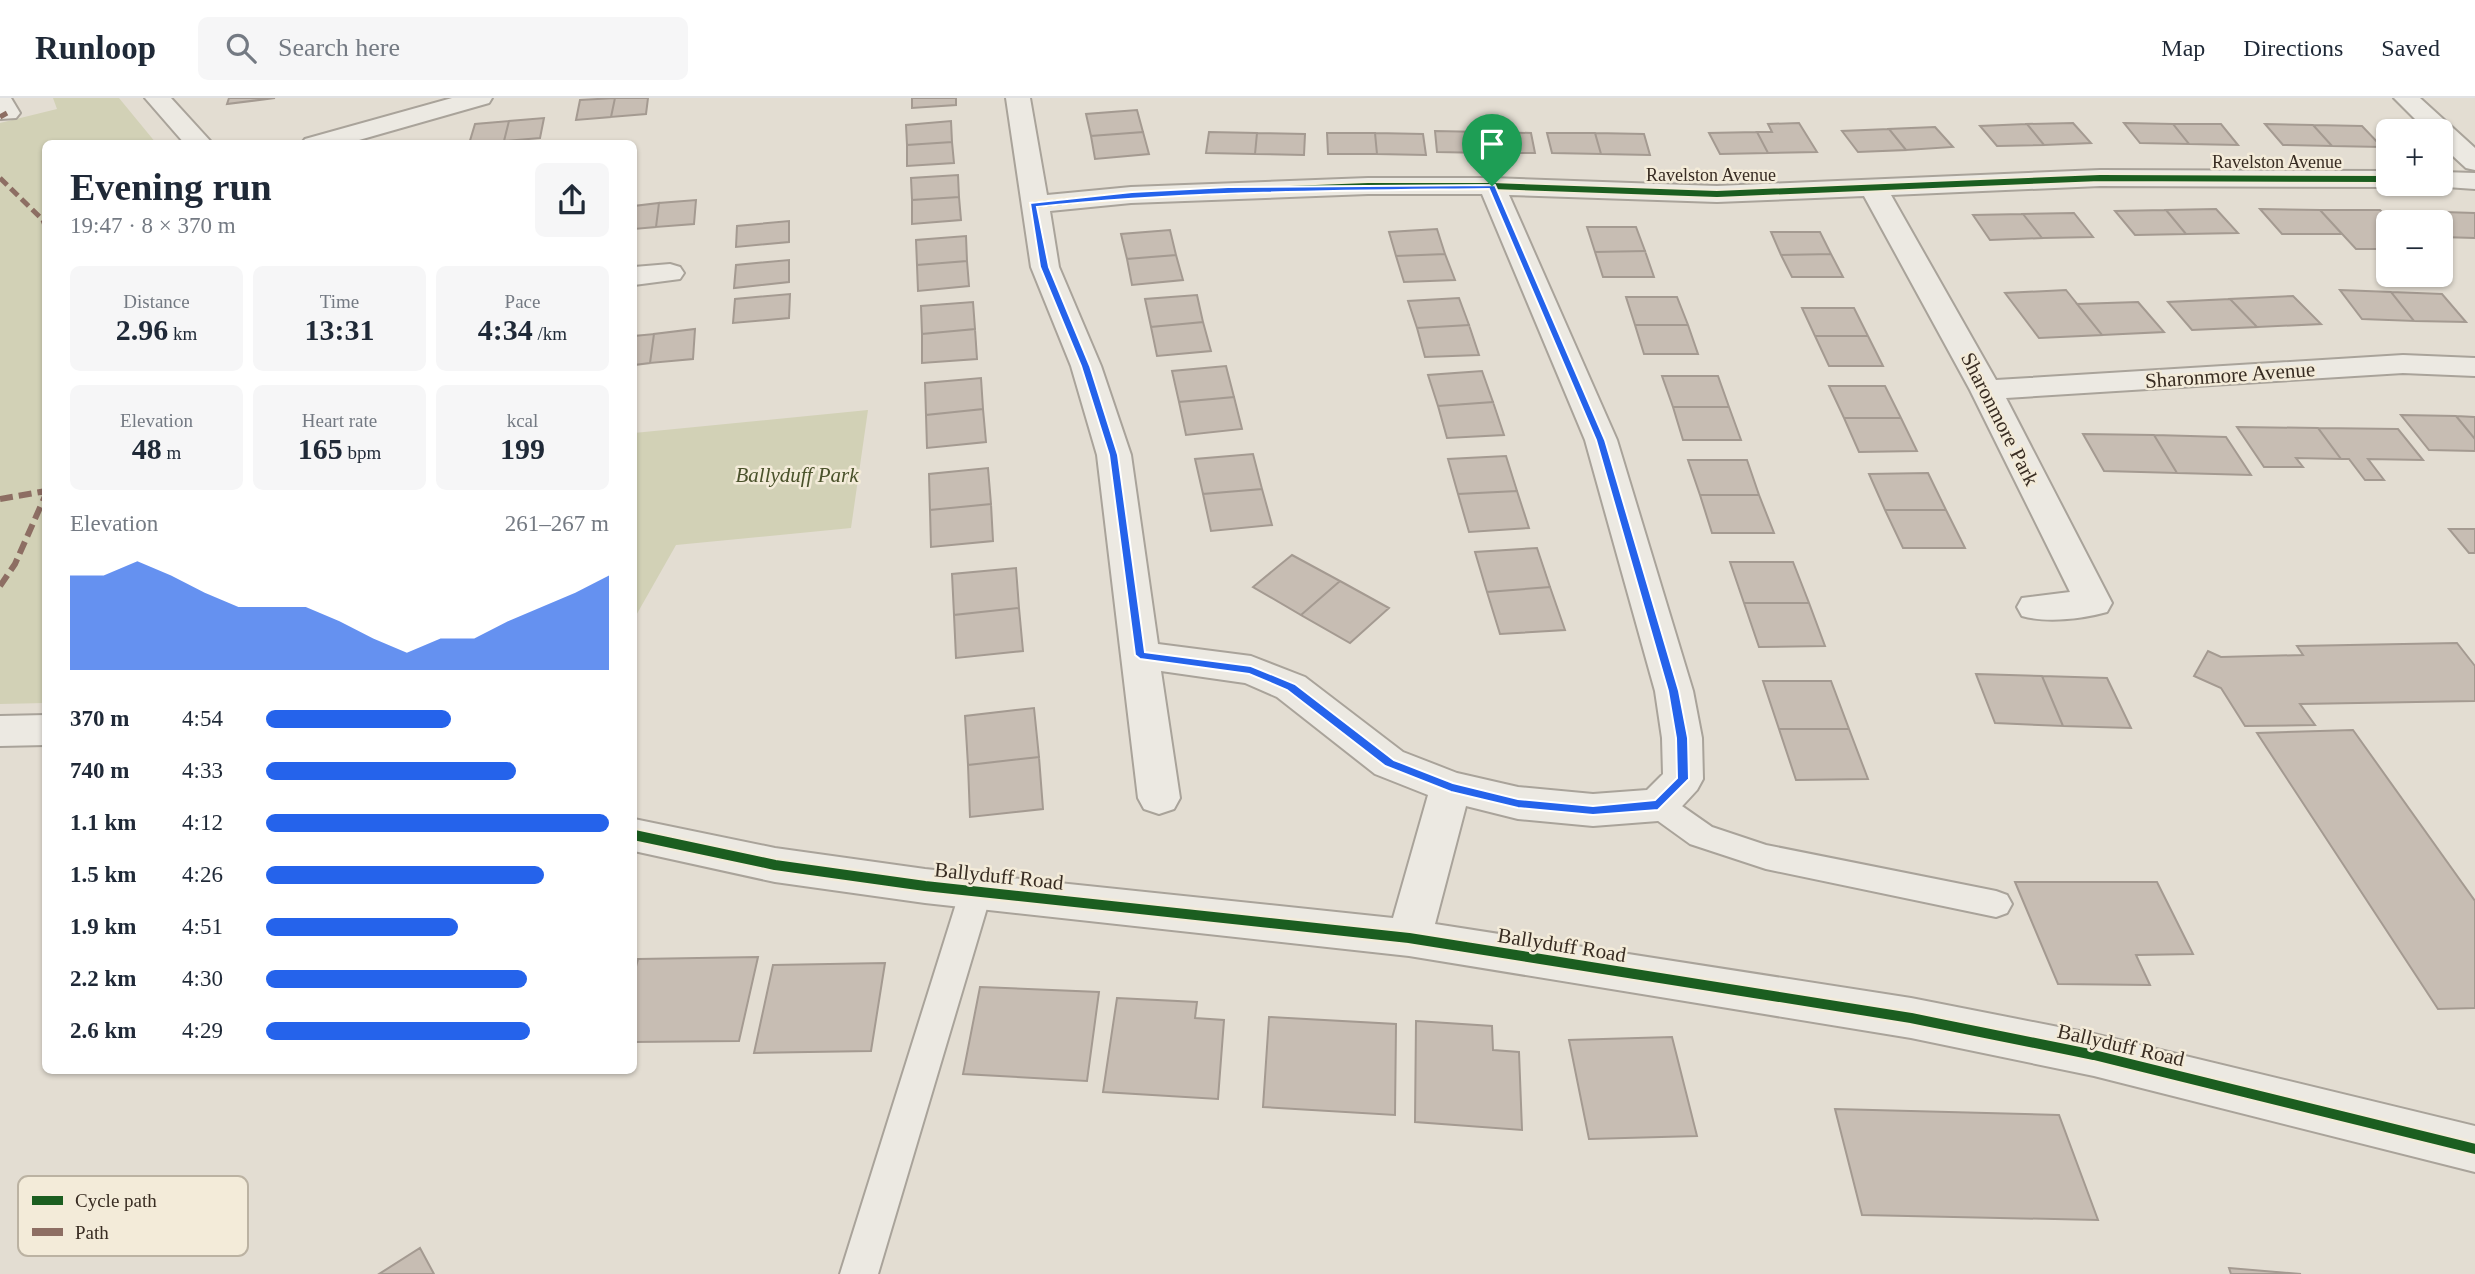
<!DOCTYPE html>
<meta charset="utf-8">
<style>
body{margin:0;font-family:"Times New Roman",serif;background:#f6f6f7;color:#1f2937;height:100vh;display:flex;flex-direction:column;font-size:26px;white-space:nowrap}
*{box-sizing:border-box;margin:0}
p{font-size:23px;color:#747a83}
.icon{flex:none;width:38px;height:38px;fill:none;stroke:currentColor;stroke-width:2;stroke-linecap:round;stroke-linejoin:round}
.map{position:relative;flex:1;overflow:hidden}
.panel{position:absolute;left:42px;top:42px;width:595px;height:934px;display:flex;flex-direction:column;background:#fff;border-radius:10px;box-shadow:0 2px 5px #0004}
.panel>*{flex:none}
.tools{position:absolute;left:2376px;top:21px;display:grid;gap:14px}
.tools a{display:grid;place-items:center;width:77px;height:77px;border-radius:10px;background:#fff;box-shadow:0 2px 5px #0004;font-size:35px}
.pin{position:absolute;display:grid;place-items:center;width:60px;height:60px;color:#fff;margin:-72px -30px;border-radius:50% 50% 50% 0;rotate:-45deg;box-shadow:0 0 7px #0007}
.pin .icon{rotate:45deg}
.round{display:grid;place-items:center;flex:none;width:74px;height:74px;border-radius:10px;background:#f6f6f7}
.headline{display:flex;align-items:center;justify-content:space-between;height:119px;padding:0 28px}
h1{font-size:38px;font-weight:800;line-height:52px}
.figures{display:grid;grid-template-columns:repeat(3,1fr);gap:10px;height:119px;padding:7px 28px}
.figures div{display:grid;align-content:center;border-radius:10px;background:#f6f6f7;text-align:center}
.figures b{font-size:30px;font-weight:800}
.figures small{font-size:19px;font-weight:400}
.figures p{font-size:19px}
.chart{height:196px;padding:14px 28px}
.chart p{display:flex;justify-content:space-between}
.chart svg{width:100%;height:126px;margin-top:7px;fill:#2563eb;opacity:.7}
ul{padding:0 28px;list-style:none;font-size:23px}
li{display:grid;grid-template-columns:112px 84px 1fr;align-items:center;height:52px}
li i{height:18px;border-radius:9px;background:#2563eb}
header{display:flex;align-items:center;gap:42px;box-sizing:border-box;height:98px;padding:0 35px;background:#fff;border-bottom:2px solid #e0e1e3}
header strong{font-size:33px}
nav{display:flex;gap:38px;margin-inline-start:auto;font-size:24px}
.search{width:490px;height:63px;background:#f6f6f7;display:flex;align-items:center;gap:18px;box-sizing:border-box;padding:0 24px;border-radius:10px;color:#747a83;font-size:26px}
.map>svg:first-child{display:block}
.green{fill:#d2d1b6}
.building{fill:#c7bdb3;stroke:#a49a91;stroke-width:2}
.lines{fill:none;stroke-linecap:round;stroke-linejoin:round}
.service-casing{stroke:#a9a39a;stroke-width:4}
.minor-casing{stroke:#a9a39a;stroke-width:4}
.service{fill:#ece9e2;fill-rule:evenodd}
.minor{fill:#ece9e2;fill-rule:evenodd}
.quiet-far1{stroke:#8d6e63;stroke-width:5;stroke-dasharray:10 5;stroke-linecap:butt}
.quiet{stroke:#8d6e63;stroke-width:6;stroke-dasharray:13 6;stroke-linecap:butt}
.cycleway-far1-casing{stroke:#f3ebd9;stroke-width:10}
.cycleway-casing{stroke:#f3ebd9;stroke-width:15}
.cycleway-far1{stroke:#1b5e20;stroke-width:6}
.cycleway{stroke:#1b5e20;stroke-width:10}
.route{fill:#2563eb;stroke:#fff;stroke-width:2;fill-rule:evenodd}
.labels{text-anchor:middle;stroke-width:5;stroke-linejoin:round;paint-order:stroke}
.far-street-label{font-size:18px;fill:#382c22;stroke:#f3ebd9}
.street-label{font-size:21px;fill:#382c22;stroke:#f3ebd9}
.park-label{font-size:21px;font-style:italic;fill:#4a522b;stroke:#f3ebd9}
.key{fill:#f3ebd9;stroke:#bbb2a2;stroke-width:2}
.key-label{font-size:19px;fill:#382c22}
</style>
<header>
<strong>Runloop</strong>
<div class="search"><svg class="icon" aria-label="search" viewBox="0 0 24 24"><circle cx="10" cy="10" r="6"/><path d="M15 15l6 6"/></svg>Search here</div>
<nav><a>Map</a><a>Directions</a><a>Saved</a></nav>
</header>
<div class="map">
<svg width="2475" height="1176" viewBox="0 0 2475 1176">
<rect width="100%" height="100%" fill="#e3ddd2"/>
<path class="green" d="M53,0H119L156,45L46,46L45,605L0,606V25L57,11Z
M868,312L851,430L676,447L634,521V335Z"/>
<path class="building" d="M229,0H275L227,6Z
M615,0H648L646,16L611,19Z
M615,0L611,19L576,22L580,2Z
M912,0H956V7L912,10Z
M1137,12L1143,34L1091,38L1086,16Z
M544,20L540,40L504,43L509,23Z
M509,23L504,43L469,46L475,26Z
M951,23L952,44L907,47L906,27Z
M1799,25L1817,54L1768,55L1757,34H1772L1768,26Z
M2073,25L2091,45L2044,47L2027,26Z
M2124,25L2173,26L2189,46L2140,45Z
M2027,26L2044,47L1997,48L1980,28Z
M2173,26H2221L2238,47L2189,46Z
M2265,26L2313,27L2332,48L2283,47Z
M2313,27L2362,28L2382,49L2332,48Z
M1935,29L1953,49L1906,52L1889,31Z
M1889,31L1906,52L1858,54L1842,33Z
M1435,33L1483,34L1486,55L1437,54Z
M1143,34L1149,56L1095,61L1091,38Z
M1209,34L1257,35L1255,56L1206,55Z
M1483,34L1531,35L1535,55H1486Z
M1757,34L1768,55L1720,56L1709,35Z
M1257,35L1305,36L1304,57L1255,56Z
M1327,35H1375L1377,56H1328Z
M1375,35L1423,36L1426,57L1377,56Z
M1547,35H1595L1601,56L1552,55Z
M1595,35L1644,36L1650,57L1601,56Z
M952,44L954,65L907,68V47Z
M958,77L959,99L912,102L911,80Z
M959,99L961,122L912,126V102Z
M696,102L694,126L656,129L659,105Z
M659,105L656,129L634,131V108Z
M2216,111L2238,135L2186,136L2166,112Z
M2260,111L2320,112L2342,136H2282Z
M2166,112L2186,136L2135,137L2115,113Z
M2320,112H2380L2392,124H2389V151H2356Z
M2412,113L2475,115V140L2441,139V124H2422Z
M2074,115L2093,139L2042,140L2023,116Z
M2023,116L2042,140L1990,142L1973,117Z
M789,123V144L736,149L737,128Z
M1587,129H1636L1645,153L1595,154Z
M1437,131L1445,156L1396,158L1389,134Z
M1170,132L1176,157L1127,161L1121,136Z
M1771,134H1820L1831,156L1781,157Z
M966,138L967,163L917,167L916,142Z
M1645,153L1654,179H1603L1595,154Z
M1445,156L1455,182L1404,184L1396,158Z
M1831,156L1843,179H1792L1781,157Z
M1176,157L1183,182L1132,187L1127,161Z
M789,162V184L734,190L736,167Z
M967,163L969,188L918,193L917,167Z
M2066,192L2102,237L2039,240L2005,195Z
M2340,192L2391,194L2414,223L2362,221Z
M2391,194L2442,196L2466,224L2414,223Z
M790,196L789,220L733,225L735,201Z
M1197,197L1203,224L1151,229L1145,201Z
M2293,198L2321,226L2257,229L2230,201Z
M1626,199H1677L1688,227H1635Z
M1459,200L1469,227L1417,230L1408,203Z
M2230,201L2257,229L2192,232L2168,204Z
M973,204L975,231L922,236L921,208Z
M2138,204L2164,234L2102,237L2077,206Z
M1802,210H1854L1868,238H1815Z
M1203,224L1211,253L1157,258L1151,229Z
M1469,227L1479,257L1425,259L1417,230Z
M1635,227H1688L1698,256H1644Z
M695,231L693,261L650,265L654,236Z
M975,231L977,261L922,265V236Z
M654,236L650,265L634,267V238Z
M1815,238H1868L1883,268H1829Z
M1226,268L1234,299L1179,304L1172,273Z
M1482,273L1493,304L1438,308L1428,277Z
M1662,278H1718L1729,309H1673Z
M981,280L983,311L926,317L925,285Z
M1829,288H1885L1901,320H1844Z
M1234,299L1242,331L1186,337L1179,304Z
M1493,304L1504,337L1447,340L1438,308Z
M1673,309H1729L1741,342H1683Z
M983,311L986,344L927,350L926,317Z
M2401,317L2456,318L2475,341V353L2429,352Z
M2456,318L2475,319V341Z
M1844,320H1901L1917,353L1859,354Z
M2237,329L2318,330L2341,361L2296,360L2303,369H2264Z
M2318,330L2398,331L2423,362L2368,361L2384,382H2365L2349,361H2341Z
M2083,336L2154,337L2177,375L2104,373Z
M2154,337L2226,339L2251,377L2177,375Z
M1253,356L1262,391L1203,396L1195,361Z
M1506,358L1517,393L1458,396L1448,361Z
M1688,362H1747L1759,397H1700Z
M988,370L991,406L930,412L929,376Z
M1928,375L1946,412H1885L1869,376Z
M1262,391L1272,427L1211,433L1203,396Z
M1517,393L1529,430L1469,434L1458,396Z
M1700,397H1759L1774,435H1712Z
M991,406L993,443L931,449L930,412Z
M1885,412H1946L1965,450H1903Z
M2449,431H2475V455H2469Z
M1537,450L1550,489L1487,494L1475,454Z
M1292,457L1340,483L1301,517L1253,489Z
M1730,464H1793L1809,505H1744Z
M1016,470L1019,510L954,517L952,476Z
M1340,483L1389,510L1350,545L1301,517Z
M1550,489L1565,532L1500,536L1487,494Z
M1744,505H1809L1825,548L1759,549Z
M1019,510L1023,553L956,560L954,517Z
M2457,545L2475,568V603L2300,606L2315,627L2245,628L2221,590L2194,578L2208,553L2221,559L2303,557L2297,548Z
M1976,576L2042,578L2063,628L1995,625Z
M2042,578L2107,580L2131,630L2063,628Z
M1763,583H1831L1849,631H1779Z
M1034,610L1039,659L968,667L965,618Z
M1779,631H1849L1868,681L1796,682Z
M2353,632L2475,803V910L2438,911L2257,635Z
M1039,659L1043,711L970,719L968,667Z
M2015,784H2157L2193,856L2136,857L2150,887L2058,886Z
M758,859L739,943L634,944V876L638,861Z
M885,865L871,953L754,955L773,867Z
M980,889L1099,894L1087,983L963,976Z
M1117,900L1197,904L1195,920L1224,922L1218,1001L1103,994Z
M1269,919L1396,926L1395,1017L1263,1009Z
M1416,923L1492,928L1493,952L1519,954L1522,1032L1415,1024Z
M1672,939L1697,1038L1589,1041L1569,942Z
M1835,1011L2059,1017L2098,1122L1862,1117Z
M420,1150L434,1176H379Z
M2229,1170L2301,1176H2231Z"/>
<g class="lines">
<g class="service-casing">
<path id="service" d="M1658,695L1669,699L1712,729L1766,747L1996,793L2007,797L2012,806L2007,815L1996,819L1766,771L1690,746L1647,715L1643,707L1647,699Z
M976,780L987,784L992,793L878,1176H840L960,793L965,784Z"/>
</g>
<g class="minor-casing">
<path id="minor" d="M0,0H11L20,15L16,20L0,21Z
M145,0H171L213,46H185Z
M452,0H492L489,5L345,46H301L305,41Z
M1006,0H1030L1047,97L1131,89L1368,80H1492L1717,88L2100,72L2389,73V86L2398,87L2389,89L2100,88L1891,97L1996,282L2403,257L2475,260V278L2403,275L2006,300L2112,505L2107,514C2082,521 2047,525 2022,518L2017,509L2022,500L2070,494L1970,292L1864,98L1717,104L1509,97L1617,342L1693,593L1702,640L1703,681L1697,692L1673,718L1658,723L1593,728L1518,721L1466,708L1435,826L1911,900L2094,936L2475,1028V1074L2094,978L1911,940L1409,858L925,805L775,784L634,753V721L775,750L925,771L1393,820L1428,697L1375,676L1277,599L1245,585L1161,573L1180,700L1174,711L1159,716L1144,711L1138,700L1097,357L1071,268L1031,169ZM1368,96H1482L1585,342L1655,593L1662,640L1663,676L1647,692L1593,696L1518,689L1457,675L1403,654L1305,579L1251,558L1158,546L1131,357L1101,268L1059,169L1050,113L1131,105Z
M2394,0H2420L2475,50V72L2466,70L2441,47V33H2427Z
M2441,74L2475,75V91L2432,88L2430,86H2441Z
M670,166L680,169L684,175L680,181L634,187V169Z
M46,617V647L0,648V618Z"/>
</g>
<use href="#service" class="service"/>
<use href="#minor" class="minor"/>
<path class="quiet-far1" d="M0,19L7,15
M0,80L43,122L46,130"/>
<path class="quiet" d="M0,401L46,393
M0,488L15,466L46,396"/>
<g class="cycleway-far1-casing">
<path id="cycleway-far1" d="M1033,107L1131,97L1368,88H1492L1717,96L2100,80L2389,81"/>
</g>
<g class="cycleway-casing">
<path id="cycleway" d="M634,737L775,767L925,788L1409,840L1911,920L2094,957L2475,1051"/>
</g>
<use href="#cycleway-far1" class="cycleway-far1"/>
<use href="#cycleway" class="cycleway"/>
</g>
<path class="route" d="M1495,87L1605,342L1679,593L1688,640L1689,681L1658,712L1593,717L1518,710L1451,694L1385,668L1287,592L1249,576L1140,561L1135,557L1109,357L1081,268L1040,169L1030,105L1132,94L1228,89ZM1489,91L1596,342L1668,593L1676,640L1677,680L1655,702L1593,708L1518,701L1453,685L1394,662L1295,586L1251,568L1145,554L1118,357L1090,268L1049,169L1037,109C1188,93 1338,93 1489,91Z"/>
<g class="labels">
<g class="far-street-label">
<text x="2277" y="70">Ravelston Avenue</text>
<text x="1711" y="83">Ravelston Avenue</text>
</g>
<g class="street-label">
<text transform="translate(2230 277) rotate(-4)" y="7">Sharonmore Avenue</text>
<text transform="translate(2000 321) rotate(63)" y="7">Sharonmore Park</text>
<text transform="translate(999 778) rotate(6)" y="7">Ballyduff Road</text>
<text transform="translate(1562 847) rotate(9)" y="7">Ballyduff Road</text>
<text transform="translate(2121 947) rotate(13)" y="7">Ballyduff Road</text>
</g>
<g class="park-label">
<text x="797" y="384">Ballyduff Park</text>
</g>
</g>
<rect x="18" y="1078" width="230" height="80" rx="10" class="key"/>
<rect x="32" y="1098" width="31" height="9" fill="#1b5e20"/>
<rect x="32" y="1130" width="31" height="8" fill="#8d6e63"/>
<g class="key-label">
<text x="75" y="1109">Cycle path</text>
<text x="75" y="1141">Path</text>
</g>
</svg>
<div class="tools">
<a>+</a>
<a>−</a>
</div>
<div class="pin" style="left:1492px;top:88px;background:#1e9e55"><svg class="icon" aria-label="arrive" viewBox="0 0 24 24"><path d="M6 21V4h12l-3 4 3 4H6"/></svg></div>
<section class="panel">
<div class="headline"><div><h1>Evening run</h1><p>19:47 · 8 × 370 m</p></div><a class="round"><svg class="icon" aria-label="share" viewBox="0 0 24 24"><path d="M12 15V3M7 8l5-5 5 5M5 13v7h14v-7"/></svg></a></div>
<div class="figures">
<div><p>Distance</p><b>2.96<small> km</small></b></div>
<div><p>Time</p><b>13:31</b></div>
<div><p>Pace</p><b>4:34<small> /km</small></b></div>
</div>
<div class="figures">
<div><p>Elevation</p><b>48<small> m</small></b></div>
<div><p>Heart rate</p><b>165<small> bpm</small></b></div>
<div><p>kcal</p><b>199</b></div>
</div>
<div class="chart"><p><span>Elevation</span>261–267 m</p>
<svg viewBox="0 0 160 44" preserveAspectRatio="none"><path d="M0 44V11L10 11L20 6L30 11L40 17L50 22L60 22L70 22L80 27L90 33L100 38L110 33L120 33L130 27L140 22L150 17L160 11V44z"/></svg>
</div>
<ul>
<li><b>370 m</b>4:54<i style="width:54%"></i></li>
<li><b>740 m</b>4:33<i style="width:73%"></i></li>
<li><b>1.1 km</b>4:12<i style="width:100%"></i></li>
<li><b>1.5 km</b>4:26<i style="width:81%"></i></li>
<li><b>1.9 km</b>4:51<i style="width:56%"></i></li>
<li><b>2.2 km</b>4:30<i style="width:76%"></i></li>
<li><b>2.6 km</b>4:29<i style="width:77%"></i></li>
</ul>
</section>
</div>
